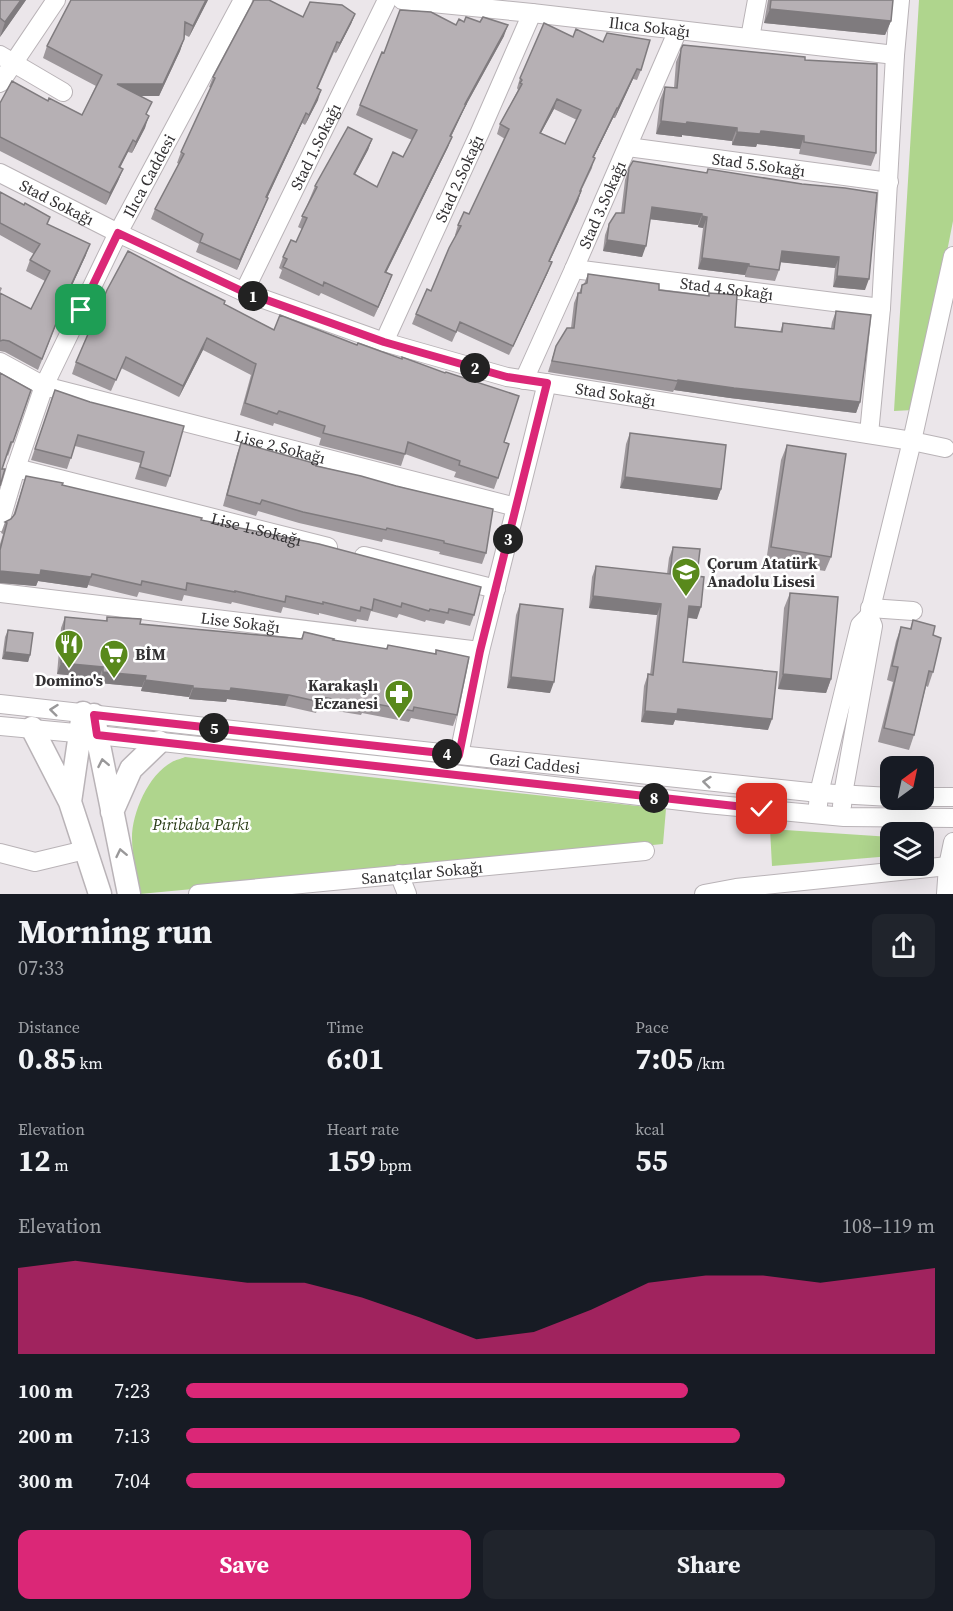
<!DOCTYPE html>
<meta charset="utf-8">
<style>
body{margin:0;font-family:"Source Serif 4",serif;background:#20242c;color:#f1f3f6;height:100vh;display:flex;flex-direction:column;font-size:22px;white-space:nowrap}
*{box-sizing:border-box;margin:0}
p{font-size:20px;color:#9ea1a6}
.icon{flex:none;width:33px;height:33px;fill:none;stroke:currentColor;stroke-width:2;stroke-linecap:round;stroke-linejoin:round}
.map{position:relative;height:894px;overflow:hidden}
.details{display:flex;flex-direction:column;background:#171b24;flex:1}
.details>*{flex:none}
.needle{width:39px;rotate:33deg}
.fabs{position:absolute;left:880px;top:756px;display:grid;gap:12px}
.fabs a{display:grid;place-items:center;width:54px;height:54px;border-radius:12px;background:#171b24;box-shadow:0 6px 24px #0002;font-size:30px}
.pin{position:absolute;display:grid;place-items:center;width:51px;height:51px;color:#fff;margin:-26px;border-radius:12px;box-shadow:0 3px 9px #0006}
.km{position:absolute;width:30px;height:30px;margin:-15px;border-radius:50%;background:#222;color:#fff;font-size:16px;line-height:30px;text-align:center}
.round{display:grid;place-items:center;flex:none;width:63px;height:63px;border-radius:12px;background:#20242c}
.summary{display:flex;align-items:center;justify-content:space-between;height:102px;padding:0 18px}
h1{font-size:33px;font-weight:700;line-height:45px}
.figures{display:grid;grid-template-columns:repeat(3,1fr);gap:9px;height:102px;padding:6px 18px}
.figures div{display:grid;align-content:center}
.figures b{font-size:30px;font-weight:700}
.figures small{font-size:16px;font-weight:400}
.figures p{font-size:16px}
.chart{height:168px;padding:12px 18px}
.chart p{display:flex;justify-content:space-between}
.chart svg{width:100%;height:108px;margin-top:6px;fill:#db2777;opacity:.7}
.button{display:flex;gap:12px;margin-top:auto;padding:12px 18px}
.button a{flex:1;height:69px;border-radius:12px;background:#db2777;color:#fff;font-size:24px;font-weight:700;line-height:69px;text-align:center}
.button a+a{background:#20242c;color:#f1f3f6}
ul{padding:0 18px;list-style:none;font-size:20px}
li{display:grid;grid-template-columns:96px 72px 1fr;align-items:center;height:45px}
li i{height:15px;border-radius:8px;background:#db2777}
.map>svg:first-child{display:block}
.green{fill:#afd58d}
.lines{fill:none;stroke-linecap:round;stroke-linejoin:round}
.minor-casing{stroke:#b9b3b7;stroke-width:20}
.major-casing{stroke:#b9b3b7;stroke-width:25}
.minor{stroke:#fff;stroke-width:18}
.major{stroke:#fff;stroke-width:22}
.wall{fill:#9d979b;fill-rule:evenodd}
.shaded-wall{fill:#7f7b7e}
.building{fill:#b6b0b4;stroke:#7f7b7e;stroke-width:1.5;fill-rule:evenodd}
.oneway{stroke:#999899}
.route-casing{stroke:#fff;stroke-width:12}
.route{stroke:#db2777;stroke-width:8}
.labels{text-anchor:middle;stroke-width:5;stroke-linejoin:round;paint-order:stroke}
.street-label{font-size:16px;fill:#333133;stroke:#fff}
.poi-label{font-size:16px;font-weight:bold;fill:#333133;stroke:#fff;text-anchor:start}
.park-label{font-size:16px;font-style:italic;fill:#2b3d18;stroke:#fff}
</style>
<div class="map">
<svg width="953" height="894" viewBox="0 0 953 894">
<rect width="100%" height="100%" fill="#ebe6ea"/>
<path class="green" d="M919,0H953V221L925,364L913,410L894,411Z
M185,757L666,809L663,844L140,894C137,877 132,856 132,838C132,813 148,775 172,762C175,760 181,759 185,757Z
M770,829L891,837V856L772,866Z"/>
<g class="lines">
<g class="minor-casing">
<g id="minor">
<path id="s1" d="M402,0L532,13L895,55"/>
<path d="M750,38L757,0"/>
<path d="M0,55L63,92"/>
<path d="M0,83L56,0"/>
<path id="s2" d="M628,147L889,182"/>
<path id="s3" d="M0,173L118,233L244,292L384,342L507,377L912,441L945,448"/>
<path id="s4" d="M574,269L881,308"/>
<path id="s5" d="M244,292L387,0"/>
<path id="s6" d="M384,342L480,132L532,13"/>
<path id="s7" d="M0,362L44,386L516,507"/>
<path id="s8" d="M524,380L574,269L678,30"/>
<path d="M869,434L881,308L895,55L900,0"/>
<path id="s9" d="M16,468L328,547"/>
<path id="s10" d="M0,522L16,468L44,386L118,233L243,0"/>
<path d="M364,556L496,589"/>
<path id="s11" d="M0,593L480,651"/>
<path d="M870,608L913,611"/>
<path d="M869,616L912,441L953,256"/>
<path id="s12" d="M0,704L459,755L819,793L891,797"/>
<path d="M0,726L97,735L394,767L707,804L844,817L953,818"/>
<path d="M459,755L480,651L547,383"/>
<path d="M924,797H953"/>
<path d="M818,805L819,793L860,625L869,616L873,626L843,794L842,806"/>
<path d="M0,853L35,862L85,850"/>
<path d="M399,874L407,894"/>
<path id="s13" d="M198,894L645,851"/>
<path d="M704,894L736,888L948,866L953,868"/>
<path d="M946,894L948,866L953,842"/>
</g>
</g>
<g class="major-casing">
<path id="major" d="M94,715L97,735L129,894
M32,728L70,802L100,894
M70,802L83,713
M112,812L131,769L159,742"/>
</g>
<use href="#minor" class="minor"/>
<use href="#major" class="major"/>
</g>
<path class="wall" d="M0,0H26L0,37Z
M208,0L189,37L185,35L180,51L159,96H140L147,115L145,128L132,153L128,152L120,168L123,169L118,181L106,205L0,151V103L48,101L82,115L96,86L43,58L47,46Z
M768,0H893L891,21L885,35L764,23Z
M355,14L351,24L336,53L334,52L318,88V100L305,125L302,123L267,198L237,270L196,252L199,244L151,219L155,209L179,164L177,163L181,152L211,88L209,87L213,77L303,17Z
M464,22L504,36L465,107L451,137L448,147L386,273L392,275L374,317L321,293L319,296L279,278L282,270L279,268L283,257L296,242L302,229L298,227L315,186L372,139L368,150L355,174L377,187L403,157L412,140L356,115L360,105L384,53Z
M544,23L641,70L637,80L633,79L615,118H613L594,157L592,168L581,191L578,201L550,261L548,272L509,355L457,331L452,342L412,324L416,314L431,291L456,235H455L458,225L469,214L505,139L497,134L500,124L518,90L517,88L520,78ZM554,109L577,120L565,144L541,133Z
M683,45L805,60L876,153L871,166L799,154L800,149L757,144L756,147L732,145V141L682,135V137L656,134L660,100L665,87L674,88L676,62Z
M629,168L706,173L708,169L802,184L865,290L833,287L835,268L781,262L779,270L775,281L745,277V275L698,269L703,228L698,227V225L650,219L642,257L603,251L605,235L609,224L621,213L625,180Z
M0,192L48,224L86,255L68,294L38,370L5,352L0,351V287L2,288L0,293L31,309L45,281L26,271L30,260L34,254L0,235Z
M588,274L659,290L708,296L709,293L735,327L780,332L783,323L831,328L832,322L836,311L860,402L856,413L730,398L674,390L673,392L548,372L556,346L571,328L574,303L578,293H579L582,285L584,284Z
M224,304L274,330L504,442L498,478L494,489L454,477L456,472L405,454L401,466L319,445L321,438L274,423L273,426L240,415L251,375L203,350L179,397L121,368L111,391L72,374L76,362Z
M0,373L31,390L8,456L7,455L2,469Z
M55,390L90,402L170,476L166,487L135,479L140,463L75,446L67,469L31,460Z
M630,433L721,489L717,500L620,488L626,444Z
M241,443L316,466L486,553L482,564L439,554L440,552L383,539L382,542L299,523L258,511L256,516L223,506L237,454Z
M787,445L831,557L825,571L766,562L781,460Z
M26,476L201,520L474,615L470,626L446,620L444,624L426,620L425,622L399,614L397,618L371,611L368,621L357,619L356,622L319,613V615L283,607L281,613L232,602L231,604L184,595L182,601L139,592L137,597L88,585L87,588L38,581L36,586L0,583V544L3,534L1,533L5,522L11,519L13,516Z
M673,547L697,576V619L688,618L683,662L768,730L675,720L673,725L641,722L644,686L648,674L650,675L657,615L589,608L592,577L596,566L667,574L669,558Z
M790,593L831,679L826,693L778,689L784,608Z
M520,604L550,693L507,688L516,615Z
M65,617L106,621L107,617L140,624L301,639L304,632L333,640L386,649L388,645L435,654L436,650L457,715L453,726L411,718L409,722L362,713L361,715L318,708L316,713L285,706L227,699L226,702L189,699V697L141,691L142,687L99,683V678L57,674L61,628Z
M913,620L933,635V672L928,687L926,686L914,735L909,750L878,742L893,682L887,680L896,641L901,627L910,629Z
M8,630L30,655L28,662L2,659L5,637Z"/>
<path class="shaded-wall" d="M21,0H26L0,37L5,22Z
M206,0H208L189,37L193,26Z
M770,9L891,21L885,35L764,23Z
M355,14L351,24L336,53L340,43Z
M508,25L504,36L465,107L446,147L465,104Z
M184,39L180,51L159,96H112L117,84Z
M637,69L633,79L615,118L618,108Z
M321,90L318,100L305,125L309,115Z
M557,99L554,109L536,142L540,133Z
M617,108L613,118L589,167L593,157Z
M306,113L302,123L263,207L266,197Z
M149,116L145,128L132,153L136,142Z
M661,121L687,122L737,128L732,141L682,135V137L656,134Z
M761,131L804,136L800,149L757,144L756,147L732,145L737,132Z
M452,137L448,147L381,283L385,272Z
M372,139L368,150L350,184L354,174Z
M133,140L128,152L114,179L119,167Z
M123,169L118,181L106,205L110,193Z
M581,191L578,201L545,271L549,261Z
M268,198L264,208L237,270L240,260Z
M652,207L702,214L698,225L648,219Z
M702,216L707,217L703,228L698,227Z
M607,240L646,246L642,257L603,251Z
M90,244L86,255L68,294L38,370L72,283Z
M782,251L839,257L835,268L778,262Z
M702,258L749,264L745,275L698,269Z
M552,262L548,272L509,355L513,346Z
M392,275L388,286L374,317L378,307Z
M837,276L869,279L865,290L833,287Z
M207,338L203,350L179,397L183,386Z
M678,380L860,402L856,413L730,398L674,390Z
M625,477L721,489L717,500L620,488Z
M41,570L91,577L87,588L38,581L36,586L0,583V571Z
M593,596L661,604L657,615L589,608Z
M689,606L701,607L697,619L685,617Z
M5,652L30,655L28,662L2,659Z
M61,663L103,667L99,678L57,674Z
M103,672L146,676L142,687L99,683Z
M783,674L831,679L826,693L778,689Z
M511,677L554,682L550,693L507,688Z
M145,680L193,686L189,697L141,691Z
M193,688H231L289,695L285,706L227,699L226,702L189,699Z
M678,709L772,719L768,730L675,720L673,725L641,722L645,711Z"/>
<path class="building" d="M0,0H21L5,22L0,18Z
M71,0H206L193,26L185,22L184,39L163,84H117L152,102L146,114L149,116L136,142L133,140L119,167L123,169L110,193L0,137V103L12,81L48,101L49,98L82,115L102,75L47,46Z
M254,0H269L303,17L310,2L342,5L355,14L340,43L337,42L317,88L321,90L309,115L306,113L266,197L268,198L240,260L200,242L203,234L155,209L184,154L181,152L215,78L213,77Z
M771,0H893L891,21L770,9Z
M400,10L431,12L456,25L459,19L464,22L466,17L480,22L483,17L508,25L465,104H466L450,136L452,137L385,272L392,275L378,307L324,282L323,286L283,267L287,259L283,257L291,240L296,242L307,218L302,216L317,187L315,186L348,127L372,139L354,174L377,187L393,152L403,157L417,130L360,105L382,52L384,53Z
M544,23L573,37L576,29L603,42L607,33L650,40L641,70L637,69L618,108H617L593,157L595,158L580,191H581L549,261L552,262L513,346L460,322L456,332L416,314L427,289L431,291L449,248L461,226L458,225L464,212L469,214L509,129L500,124L522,84L520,83L522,80L520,78ZM557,99L581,110L565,144L540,133Z
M683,45L805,57V60L877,64L876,153L804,142V136L761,131L760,134L737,132V128L687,122L686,124L661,121L665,87L677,88L681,49Z
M633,161L707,173L708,169L802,184L845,188L877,193L869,279L837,276L839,257L782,251L779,270L749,266V264L702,258L707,217L702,216V214L652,207L646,246L607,240L609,224L616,213H624L629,168Z
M0,192L24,205L25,203L50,217L47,224L90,244L72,283L42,359L9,341L3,340L0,341V293L31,309L50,271L30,260L40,244L0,223Z
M128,251L179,278L225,301L224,304L274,330L280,315L357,345L358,343L402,359V357L445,373L446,372L519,396L504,442L509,444L498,478L459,465L460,461L408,442L405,454L323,433L325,426L279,411L277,414L245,403L256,364L207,338L183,386L126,357L116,380L76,362L107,290Z
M588,274L659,284V290L709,296V293L737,295L735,327L782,332L783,323L834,329L836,311L871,315L860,402L734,388L678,380L677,381L552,361L556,346L567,328H574L578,293H581L582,285L587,283Z
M0,373L31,390L13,442H11L2,469H5L0,486Z
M55,390L90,402L184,426L170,476L140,467L144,452L78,435L71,458L35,449Z
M630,433L726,445L721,489L625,477Z
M241,443L317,464L316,466L361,476L396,486L493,509L486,553L444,543V541L387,528L386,530L303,512L262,500L260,504L227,495Z
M787,445L846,454L831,557L771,547Z
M26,476L63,483L62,485L202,518L201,520L319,544L481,587L474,615L449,609L448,613L430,609L429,611L402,603L401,607L374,599L372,610L361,607L360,611L323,602V604L286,596L285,602L235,591V592L187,583L186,590L142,581L141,585L92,574L91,577L41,570L40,575L0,571V550L7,523L5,522L11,519L15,514Z
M673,547L700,549L697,576L704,577L701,607L689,606L683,662L777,672L772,719L678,709L677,714L645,711L648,674L653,675L661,604L593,596L596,566L670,574Z
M790,593L838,597L831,679L783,674Z
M520,604L563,609L554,682L511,677Z
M65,617L107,621V617L141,619L140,624L302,639L304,632L334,639L333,640L387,649L388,645L436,654V650L469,657L457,715L414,707L413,711L366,702L365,704L321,697L320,702L289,695L231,688L230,691L193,688V686L145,680L146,676L103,672V667L61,663Z
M913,620L935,626L933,635L941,638L933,672L929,671L914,735L884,728L898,667L892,666L901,627L911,629Z
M8,630L33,633L30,655L5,652Z"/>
<defs><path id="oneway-chevron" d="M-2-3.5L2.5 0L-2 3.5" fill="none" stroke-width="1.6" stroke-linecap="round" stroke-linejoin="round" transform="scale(1.5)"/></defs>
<g class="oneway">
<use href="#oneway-chevron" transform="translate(54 710) rotate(-174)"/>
<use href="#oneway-chevron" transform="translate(103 763) rotate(-101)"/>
<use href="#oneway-chevron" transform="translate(707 782) rotate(-174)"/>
<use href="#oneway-chevron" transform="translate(121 853) rotate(-102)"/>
</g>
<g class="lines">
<g class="route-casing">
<path id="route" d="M81,310L118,233L244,292L384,342L507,377L547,383L480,651L459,755L94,715L97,735L762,809"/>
</g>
<use href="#route" class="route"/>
</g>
<defs>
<g id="school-pin" transform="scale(1.5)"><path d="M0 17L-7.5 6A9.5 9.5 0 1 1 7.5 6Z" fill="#59891c" stroke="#fff"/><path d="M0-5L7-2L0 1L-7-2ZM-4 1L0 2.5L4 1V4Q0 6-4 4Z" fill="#fff"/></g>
<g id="restaurant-pin" transform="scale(1.5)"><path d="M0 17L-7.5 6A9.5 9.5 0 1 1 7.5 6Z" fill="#59891c" stroke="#fff"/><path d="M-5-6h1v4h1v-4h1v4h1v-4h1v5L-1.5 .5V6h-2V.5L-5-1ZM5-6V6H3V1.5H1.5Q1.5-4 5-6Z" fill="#fff"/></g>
<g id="supermarket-pin" transform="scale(1.5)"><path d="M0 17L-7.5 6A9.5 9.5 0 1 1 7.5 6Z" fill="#59891c" stroke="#fff"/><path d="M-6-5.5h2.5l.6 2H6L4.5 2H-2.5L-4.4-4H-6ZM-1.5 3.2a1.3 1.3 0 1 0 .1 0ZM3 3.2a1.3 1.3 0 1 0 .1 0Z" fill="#fff"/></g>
<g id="pharmacy-pin" transform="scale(1.5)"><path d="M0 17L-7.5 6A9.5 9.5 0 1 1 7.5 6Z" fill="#59891c" stroke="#fff"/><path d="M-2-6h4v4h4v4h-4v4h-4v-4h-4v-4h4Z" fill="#fff"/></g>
</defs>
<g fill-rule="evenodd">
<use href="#school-pin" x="686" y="572"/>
<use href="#restaurant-pin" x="69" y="644"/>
<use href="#supermarket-pin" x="114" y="654"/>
<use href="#pharmacy-pin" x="399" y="694"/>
</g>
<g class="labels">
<g class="street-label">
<text dy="6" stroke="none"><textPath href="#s1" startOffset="249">Ilıca Sokağı</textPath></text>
<text dy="6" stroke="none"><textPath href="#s5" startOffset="162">Stad 1.Sokağı</textPath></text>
<text dy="6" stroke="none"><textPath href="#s2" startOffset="132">Stad 5.Sokağı</textPath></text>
<text dy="6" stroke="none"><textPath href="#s10" startOffset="378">Ilıca Caddesi</textPath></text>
<text dy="6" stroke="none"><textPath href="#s6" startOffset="180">Stad 2.Sokağı</textPath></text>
<text dy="6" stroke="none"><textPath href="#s3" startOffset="64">Stad Sokağı</textPath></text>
<text dy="6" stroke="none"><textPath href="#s8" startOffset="192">Stad 3.Sokağı</textPath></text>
<text dy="6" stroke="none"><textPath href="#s4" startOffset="154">Stad 4.Sokağı</textPath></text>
<text dy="6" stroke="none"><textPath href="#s3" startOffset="658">Stad Sokağı</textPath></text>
<text dy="6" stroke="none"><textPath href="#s7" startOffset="294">Lise 2.Sokağı</textPath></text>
<text dy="6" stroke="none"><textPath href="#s9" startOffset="248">Lise 1.Sokağı</textPath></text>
<text dy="6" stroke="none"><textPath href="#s11" startOffset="242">Lise Sokağı</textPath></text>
<text dy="6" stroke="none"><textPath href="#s12" startOffset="538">Gazi Caddesi</textPath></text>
<text dy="6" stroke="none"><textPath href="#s13" startOffset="225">Sanatçılar Sokağı</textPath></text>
</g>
<g class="poi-label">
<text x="707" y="569">Çorum Atatürk<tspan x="707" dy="18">Anadolu Lisesi</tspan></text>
<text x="135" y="660">BİM</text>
<text x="69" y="686" text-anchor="middle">Domino's</text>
<text x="378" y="691" text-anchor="end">Karakaşlı<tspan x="378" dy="18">Eczanesi</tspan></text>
</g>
<g class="park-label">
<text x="201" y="830">Piribaba Parkı</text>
</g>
</g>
</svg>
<div class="fabs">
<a><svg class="needle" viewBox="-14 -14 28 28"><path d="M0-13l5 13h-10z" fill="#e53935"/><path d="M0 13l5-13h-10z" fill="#9ea1a6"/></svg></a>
<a><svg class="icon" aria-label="layers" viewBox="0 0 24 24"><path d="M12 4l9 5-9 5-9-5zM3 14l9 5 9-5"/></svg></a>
</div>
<div class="pin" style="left:81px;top:310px;background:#1e9e55"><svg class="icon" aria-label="arrive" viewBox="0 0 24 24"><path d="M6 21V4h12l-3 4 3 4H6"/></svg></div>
<div class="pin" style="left:762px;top:809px;background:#d93025"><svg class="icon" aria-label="check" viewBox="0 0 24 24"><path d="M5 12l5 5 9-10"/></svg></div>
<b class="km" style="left:253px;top:296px">1</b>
<b class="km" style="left:475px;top:368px">2</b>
<b class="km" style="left:508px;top:539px">3</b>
<b class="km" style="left:447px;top:754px">4</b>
<b class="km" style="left:214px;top:728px">5</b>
<b class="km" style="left:654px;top:798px">8</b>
</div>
<section class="details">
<div class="summary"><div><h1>Morning run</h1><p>07:33</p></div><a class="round"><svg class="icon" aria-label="share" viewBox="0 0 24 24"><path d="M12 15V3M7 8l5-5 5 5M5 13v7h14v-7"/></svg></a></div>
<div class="figures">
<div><p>Distance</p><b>0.85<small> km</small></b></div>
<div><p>Time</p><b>6:01</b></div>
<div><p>Pace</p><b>7:05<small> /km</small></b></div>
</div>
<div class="figures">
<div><p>Elevation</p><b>12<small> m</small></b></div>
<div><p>Heart rate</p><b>159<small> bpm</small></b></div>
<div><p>kcal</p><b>55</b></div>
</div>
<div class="chart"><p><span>Elevation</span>108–119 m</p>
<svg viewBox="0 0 160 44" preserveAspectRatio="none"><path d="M0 44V9L10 6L20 9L30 12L40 15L50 15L60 21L70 29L80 38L90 35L100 26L110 15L120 12L130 12L140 15L150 12L160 9V44z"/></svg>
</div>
<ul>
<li><b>100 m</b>7:23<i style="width:67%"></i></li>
<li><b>200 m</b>7:13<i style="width:74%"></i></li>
<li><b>300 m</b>7:04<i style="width:80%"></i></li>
</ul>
<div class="button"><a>Save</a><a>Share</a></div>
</section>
